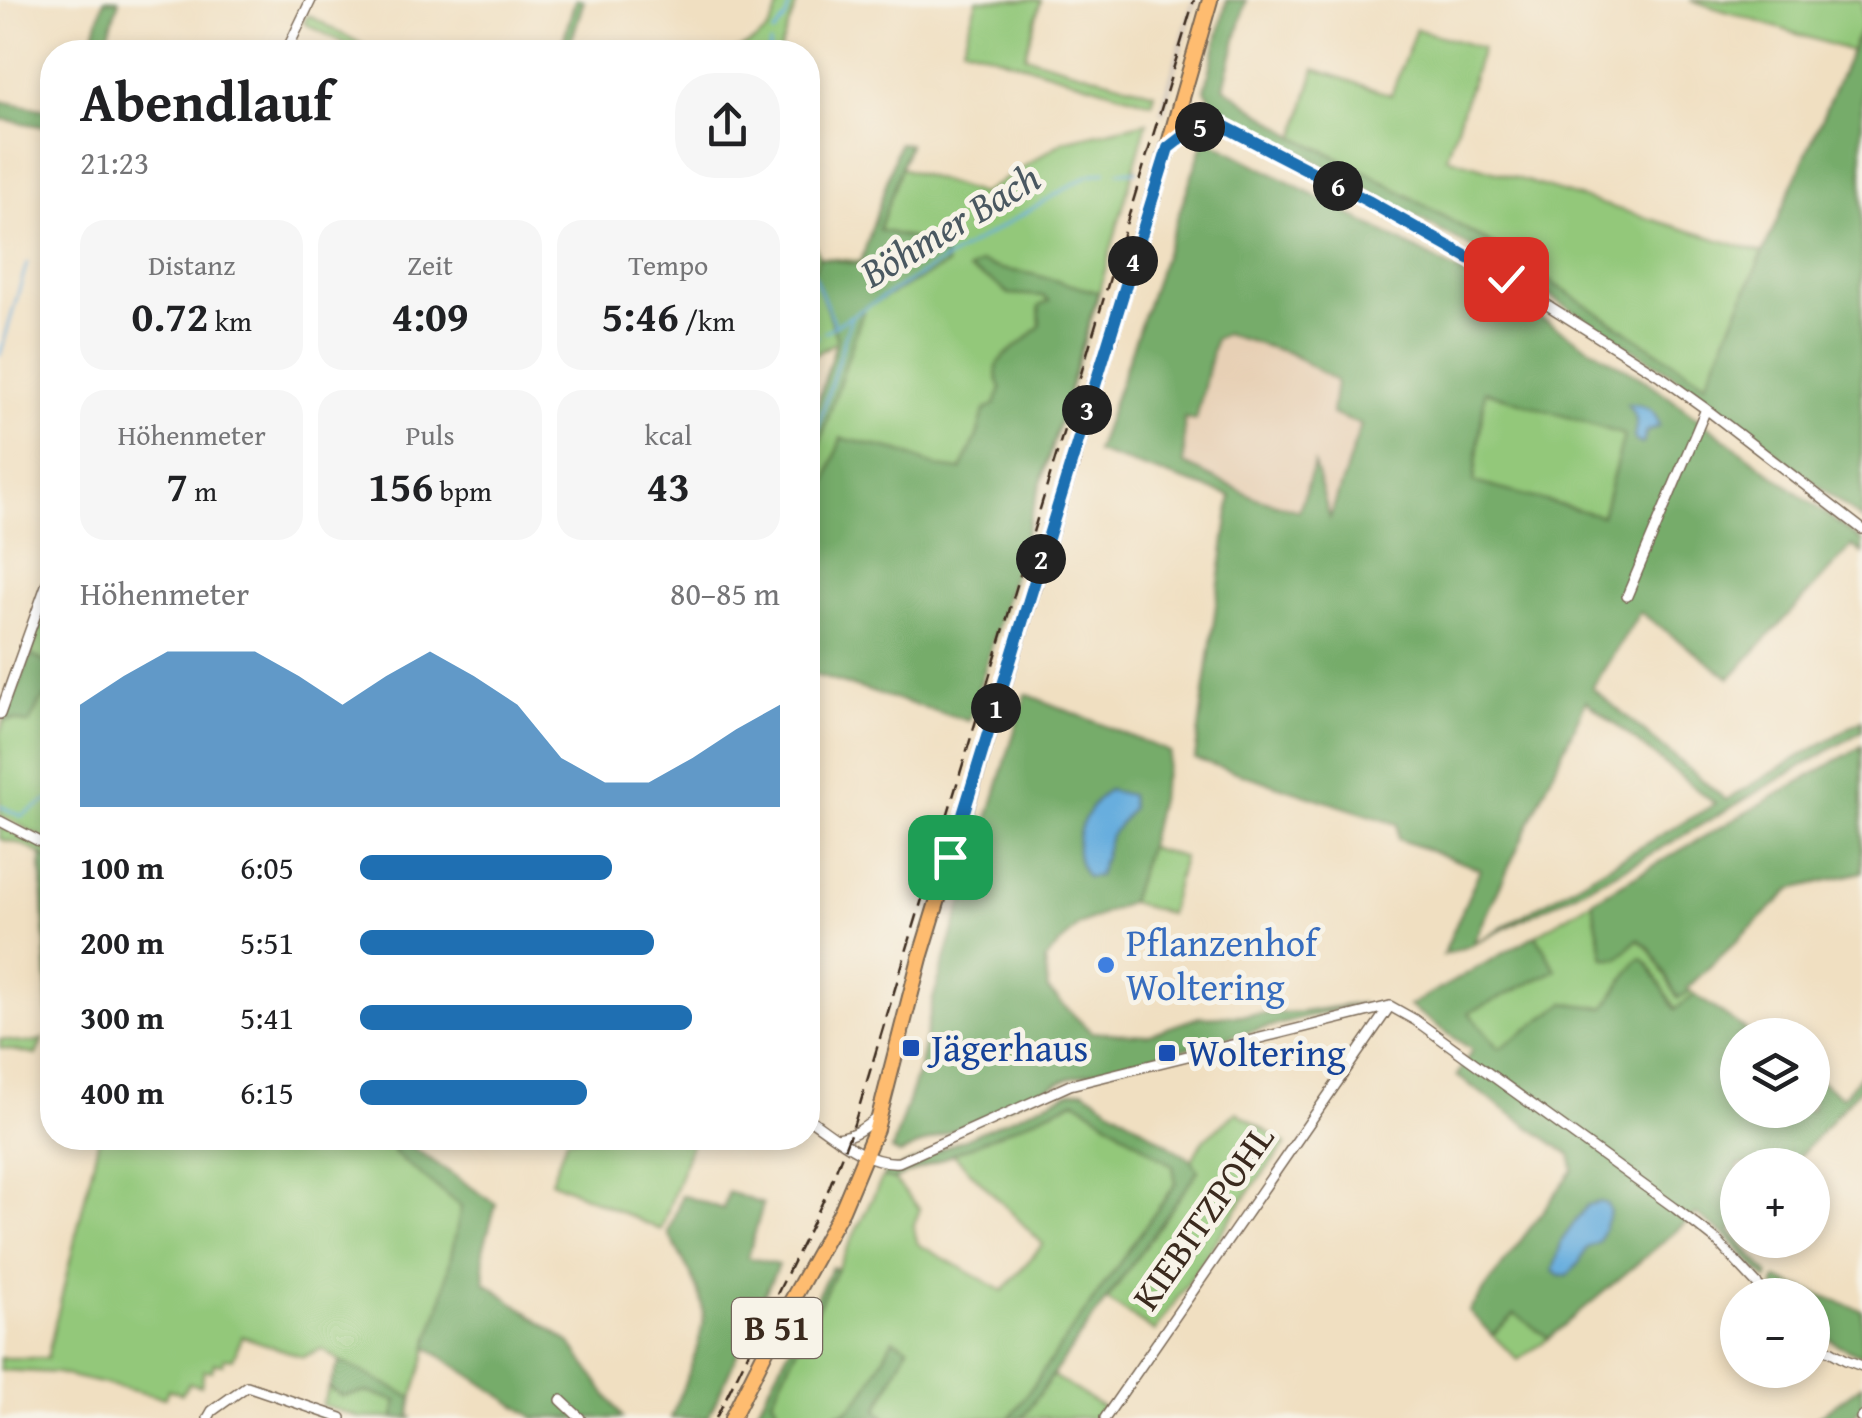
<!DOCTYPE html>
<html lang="de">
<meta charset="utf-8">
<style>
body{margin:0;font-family:"Gentium Book Plus",serif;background:#f6f6f6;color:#202124;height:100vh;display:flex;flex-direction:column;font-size:38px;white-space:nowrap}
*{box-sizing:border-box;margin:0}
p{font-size:32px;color:#757577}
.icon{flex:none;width:55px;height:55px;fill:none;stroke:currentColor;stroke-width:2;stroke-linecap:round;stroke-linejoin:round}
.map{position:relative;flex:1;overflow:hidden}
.details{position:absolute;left:40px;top:40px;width:780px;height:1110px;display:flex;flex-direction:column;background:#fff;border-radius:40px;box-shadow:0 5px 15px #0003}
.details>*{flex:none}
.buttons{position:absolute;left:1720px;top:1018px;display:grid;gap:20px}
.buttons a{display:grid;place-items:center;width:110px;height:110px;border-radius:50%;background:#fff;box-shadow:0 5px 15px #0003;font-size:50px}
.pin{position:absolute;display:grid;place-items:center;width:85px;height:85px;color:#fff;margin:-42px;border-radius:20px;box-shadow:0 5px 15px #0006}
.km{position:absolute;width:50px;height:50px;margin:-25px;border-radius:50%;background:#222;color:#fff;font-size:28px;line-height:50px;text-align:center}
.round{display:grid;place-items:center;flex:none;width:105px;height:105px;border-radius:40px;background:#f6f6f6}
.headline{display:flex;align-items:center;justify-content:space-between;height:170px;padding:0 40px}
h1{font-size:55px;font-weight:800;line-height:75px}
.figures{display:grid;grid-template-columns:repeat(3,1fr);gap:15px;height:170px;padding:10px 40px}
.figures div{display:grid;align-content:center;border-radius:25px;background:#f6f6f6;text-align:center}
.figures b{font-size:42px;font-weight:800}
.figures small{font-size:28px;font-weight:400}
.figures p{font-size:28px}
.chart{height:280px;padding:20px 40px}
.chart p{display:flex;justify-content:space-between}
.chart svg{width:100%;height:180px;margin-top:10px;fill:#1f6fb2;opacity:.7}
ul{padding:0 40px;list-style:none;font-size:32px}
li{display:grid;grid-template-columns:160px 120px 1fr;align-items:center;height:75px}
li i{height:25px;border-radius:12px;background:#1f6fb2}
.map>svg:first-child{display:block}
.built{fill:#e7d0b5}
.industrial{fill:#ccc2b9}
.green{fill:#93c87a;stroke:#67794c;stroke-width:2.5}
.forest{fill:#76ac6a;stroke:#586b44;stroke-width:2.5;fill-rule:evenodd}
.water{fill:#67aede;stroke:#516c7e;stroke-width:2.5}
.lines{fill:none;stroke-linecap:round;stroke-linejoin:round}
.stream{stroke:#67aede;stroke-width:2.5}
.street-casing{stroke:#7a6957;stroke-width:12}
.primary-casing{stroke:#7a6957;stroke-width:18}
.street{stroke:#fff;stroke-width:9}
.primary{stroke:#febc70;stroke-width:14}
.rail{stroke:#3b2a1e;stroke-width:2.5;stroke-dasharray:15 8;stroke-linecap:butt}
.route-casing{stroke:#fff;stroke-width:20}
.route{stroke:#1f6fb2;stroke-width:12}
.shop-dot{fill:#3f7fe0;stroke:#f7f3e8;stroke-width:4}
.transit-dot{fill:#1a4fb4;stroke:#f7f3e8;stroke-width:4}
.labels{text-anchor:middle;stroke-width:10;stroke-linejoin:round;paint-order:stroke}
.shield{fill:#f7f3e8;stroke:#73665b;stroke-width:2.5}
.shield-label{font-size:35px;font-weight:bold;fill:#3b2a1e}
.shop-label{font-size:38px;fill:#366cbe;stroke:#f7f3e8;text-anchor:start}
.transit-label{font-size:38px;fill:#164399;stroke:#f7f3e8;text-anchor:start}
.street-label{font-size:38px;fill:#3b2a1e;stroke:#f7f3e8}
.water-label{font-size:40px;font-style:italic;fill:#4a5861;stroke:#f7f3e8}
</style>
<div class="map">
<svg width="1862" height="1418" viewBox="0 0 1862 1418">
<rect width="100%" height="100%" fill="#f7f3e8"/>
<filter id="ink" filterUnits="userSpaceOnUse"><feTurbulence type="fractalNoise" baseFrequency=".01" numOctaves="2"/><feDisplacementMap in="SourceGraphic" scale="20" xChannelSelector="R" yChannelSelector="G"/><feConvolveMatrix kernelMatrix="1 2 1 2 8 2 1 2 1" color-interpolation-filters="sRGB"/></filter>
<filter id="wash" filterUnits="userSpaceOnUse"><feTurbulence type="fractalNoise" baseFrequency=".0048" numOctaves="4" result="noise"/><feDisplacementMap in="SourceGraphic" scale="40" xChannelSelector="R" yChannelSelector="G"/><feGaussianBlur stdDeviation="2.25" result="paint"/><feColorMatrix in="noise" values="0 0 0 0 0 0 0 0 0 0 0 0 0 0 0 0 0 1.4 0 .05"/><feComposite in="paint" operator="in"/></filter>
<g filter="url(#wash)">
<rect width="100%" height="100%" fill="#f0dfc1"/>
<path class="built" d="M1225,334L1289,353L1336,381L1361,425L1329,520L1314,466L1299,511L1256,498L1184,464L1183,417L1196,420L1215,339Z"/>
<path class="industrial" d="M1192,0H1196L1164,114L1159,113Z"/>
<path class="green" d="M780,0H798L779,52H732C763,37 771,36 780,0Z
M977,0H1041L1025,56L1155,93L1152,103L963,46Z
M1690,0H1862V26L1851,51Z
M308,15L376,52H361L304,23Z
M1416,29L1482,48L1447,157L1763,253L1706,383L1497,247L1358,167L1296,137L1315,69L1391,95Z
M1147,122L1096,303L969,719L808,670V447L839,340L808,359V229L819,257L865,262L940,245L879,230L901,168L981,194L1064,141Z
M1484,390L1625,435L1602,516L1474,483Z
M52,592V666L31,655Z
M50,689L52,690V842L0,815V734L4,721L14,720L29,723L39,704Z
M0,826L52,852V860L21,844L0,839Z
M1148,847L1183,857L1169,914L1130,902Z
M1592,901L1604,958H1618L1637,939L1650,949L1678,998L1690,991L1695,995L1676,1010L1649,965L1636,961L1605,1008L1565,1003L1499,1049L1468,1013L1556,970L1536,935Z
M0,1039C15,1042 29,1045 43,1039L36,1055L0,1048Z
M1076,1100L1173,1166L1176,1183L1010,1418H887L877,1411L908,1347L893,1339C881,1362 870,1393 849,1409C833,1418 804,1418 784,1418L772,1399L883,1177L894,1180L920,1209L913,1227L918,1244L1003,1291L1043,1244L953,1154Z
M1237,1112L1286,1144L1246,1196L1155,1332L1107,1300L1198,1171L1192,1160L1203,1140Z
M99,1138H399L393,1152L462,1206L442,1300L413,1398L343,1363L322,1349L303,1357L242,1336L233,1359L224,1358L223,1364L214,1363L212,1371L204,1370L201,1386L189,1383L182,1394L168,1389L165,1398L57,1373L0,1370V1358H47Z
M567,1138H693L661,1230L551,1181Z
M1515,1314L1549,1338L1518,1360L1492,1335Z
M1053,1376L1104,1408L1098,1418H1022Z
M329,1387L342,1396L368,1392L397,1401L394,1418H361L322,1405Z"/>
<path class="forest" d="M104,0H119L103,52H89Z
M575,0H584L568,52H560Z
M1227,0H1246L1224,87L1296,137L1357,167L1497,247L1706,383L1862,26V520L1698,392L1665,370L1491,259L1215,105L1205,90Z
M0,101L52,111V128L0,119Z
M1205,138L1504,296L1654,386L1862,541V554L1852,546L1730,678L1640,612L1592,688L1726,800L1862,720V731L1641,860L1472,945L1443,955L1480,869L1398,839L1397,824L1195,759L1231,496L1096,452ZM1225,334L1289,353L1336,381L1332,414L1361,425L1330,518L1314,464L1299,511L1256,498L1184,464V418L1196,420L1215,339ZM1485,391L1624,435L1602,516L1474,482ZM1586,701L1715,804L1473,944Z
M899,143L909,144L879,230L940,245L947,265L864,308L808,479V434L837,339L813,272L819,257L860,265Z
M981,262L1001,269L1032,274L1098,292L969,721L808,673V539L841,438L899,451L938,467L961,470L977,436L984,411L995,404L1001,389C989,362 1002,358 1021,343C1028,338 1034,331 1040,326L1039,306L1049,301L1043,296L1009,294L992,281L969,270Z
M31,655L52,666V690L39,704L29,724L14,720L4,721Z
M1026,694L1170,752L1148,847L1130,902L1079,925L1045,960L1048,990L1091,1032L1147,1035L1199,1017L1302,1012L1363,1003L1069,1078L900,1154L892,1150L920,1065L933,999Z
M1862,746V872L1792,889L1687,988L1690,991L1678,998L1651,949L1638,939L1618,958H1604L1592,901Z
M41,855L52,860V1017L49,1018Z
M1536,935L1556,970L1469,1013L1499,1049L1565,1003L1605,1008L1636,961L1642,958L1649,965L1675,1009L1695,995L1753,1035H1738V1110H1812L1813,1076L1843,1097L1862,1073V1086L1791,1165H1738L1737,1223L1730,1231L1769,1275L1767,1280L1726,1236L1696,1214L1549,1338L1515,1314L1492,1335L1469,1311L1573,1170L1571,1156L1457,1076L1472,1050L1409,1006Z
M1084,1090L1192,1160L1198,1171L1022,1418H1010L1176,1183L1173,1166L1076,1100L894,1180L883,1177L886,1169H897L1070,1092Z
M399,1138L496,1204L483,1250L485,1282L570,1343L623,1418H535L427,1347L442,1300L461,1207L393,1152Z
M728,1192L763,1204L748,1257L778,1265L708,1418H671C681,1390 709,1332 702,1304C696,1279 680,1255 668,1233L682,1195L723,1209Z
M832,1267L837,1269L772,1399L784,1418H753Z
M1777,1279L1862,1310V1356L1838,1345L1813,1326L1812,1295H1781L1774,1287Z
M893,1339L908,1347L877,1410L887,1418H822L848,1411L867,1389Z
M340,1361L413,1398L409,1416L413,1418H394L397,1401L368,1392L342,1396L329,1387Z
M1862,1385V1407L1851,1418H1816Z"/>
<path class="water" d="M1627,404C1641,404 1657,409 1659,426L1646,432L1643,444L1637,442L1634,438C1637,419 1639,420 1627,404Z
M1108,790L1130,795L1131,809L1110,836L1098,876L1087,877C1064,848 1084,810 1108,790Z
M1600,1202L1607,1204L1610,1212L1599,1242L1587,1248L1579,1263L1567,1276H1559L1553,1271L1562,1240L1587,1205Z"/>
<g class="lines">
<path class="stream" d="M773,34L786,18L791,0
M769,52L770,44
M1118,172L1137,171
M808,261L834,324
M824,332L1075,183L1089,175L1106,172
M808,343L818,336
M0,355L27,263
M808,460L851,317
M0,806L21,816L52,798"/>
</g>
</g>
<g filter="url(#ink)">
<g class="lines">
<g class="street-casing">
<path id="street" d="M286,52L311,0
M1180,107L1214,121L1368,201L1506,279L1660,376L1706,409L1862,529
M1169,147L1193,130L1214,121
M1627,596L1706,409
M0,714L52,569
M0,821L52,848
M808,1118C834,1136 867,1165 899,1162L1070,1085L1390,1006L1415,1020L1675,1208L1717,1241L1767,1295
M837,1138C854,1136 864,1128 878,1117
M1812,1341L1846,1360L1862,1366
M561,1400L580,1418
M208,1418L212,1411L247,1386L341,1418
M1105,1418L1390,1006
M1861,1418L1862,1417"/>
</g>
<g class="primary-casing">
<path id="primary" d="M732,1418L782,1318L842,1210L876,1129L920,958L1168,147L1210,0"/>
</g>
<use href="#street" class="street"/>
<use href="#primary" class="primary"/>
<path class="rail" d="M716,1418L827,1193L854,1124L1194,0"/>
</g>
</g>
<g class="lines" filter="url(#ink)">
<g class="route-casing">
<path id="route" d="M950,857L1168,148L1186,134L1214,121L1368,201L1506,279"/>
</g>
<use href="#route" class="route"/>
</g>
<circle class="shop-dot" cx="1106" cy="965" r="10"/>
<g class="transit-dot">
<rect x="901" y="1038" width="20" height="20" rx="5"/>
<rect x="1157" y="1043" width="20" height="20" rx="5"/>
</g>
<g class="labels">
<rect class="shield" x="732" y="1298" width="90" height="60" rx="8"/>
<g class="shield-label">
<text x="777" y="1340">B 51</text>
</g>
<g class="shop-label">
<text x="1126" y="956">Pflanzenhof<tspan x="1126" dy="44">Woltering</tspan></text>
</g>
<g class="transit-label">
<text x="931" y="1061">Jägerhaus</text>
<text x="1187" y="1066">Woltering</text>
</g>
<g class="street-label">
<text transform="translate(1203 1217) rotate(-55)" y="13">KIEBITZPOHL</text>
</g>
<g class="water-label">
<text transform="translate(950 225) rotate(-31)" y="14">Böhmer Bach</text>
</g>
</g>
</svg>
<div class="buttons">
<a><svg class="icon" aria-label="layers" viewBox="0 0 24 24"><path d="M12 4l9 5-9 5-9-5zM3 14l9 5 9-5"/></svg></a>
<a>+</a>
<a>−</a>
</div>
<div class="pin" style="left:950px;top:857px;background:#1e9e55"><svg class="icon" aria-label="arrive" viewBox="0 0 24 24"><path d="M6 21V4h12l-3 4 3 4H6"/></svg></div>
<div class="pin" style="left:1506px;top:279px;background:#d93025"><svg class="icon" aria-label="check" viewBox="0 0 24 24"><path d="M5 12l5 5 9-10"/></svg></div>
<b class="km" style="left:996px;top:708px">1</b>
<b class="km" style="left:1041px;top:559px">2</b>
<b class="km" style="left:1087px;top:410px">3</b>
<b class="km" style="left:1133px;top:261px">4</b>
<b class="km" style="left:1200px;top:127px">5</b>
<b class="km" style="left:1338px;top:186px">6</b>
<section class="details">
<div class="headline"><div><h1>Abendlauf</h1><p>21:23</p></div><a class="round"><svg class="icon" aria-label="share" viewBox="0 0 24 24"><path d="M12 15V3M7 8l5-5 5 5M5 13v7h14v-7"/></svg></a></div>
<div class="figures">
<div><p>Distanz</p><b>0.72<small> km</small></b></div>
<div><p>Zeit</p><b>4:09</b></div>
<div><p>Tempo</p><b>5:46<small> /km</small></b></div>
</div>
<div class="figures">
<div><p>Höhenmeter</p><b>7<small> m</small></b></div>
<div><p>Puls</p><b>156<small> bpm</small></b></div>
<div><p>kcal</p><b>43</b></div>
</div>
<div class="chart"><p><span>Höhenmeter</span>80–85 m</p>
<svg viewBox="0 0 160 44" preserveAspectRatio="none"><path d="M0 44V19L10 12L20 6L30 6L40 6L50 12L60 19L70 12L80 6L90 12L100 19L110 32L120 38L130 38L140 32L150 25L160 19V44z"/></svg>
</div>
<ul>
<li><b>100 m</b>6:05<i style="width:60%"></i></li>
<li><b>200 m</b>5:51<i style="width:70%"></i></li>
<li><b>300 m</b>5:41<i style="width:79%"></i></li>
<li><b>400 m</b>6:15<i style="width:54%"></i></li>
</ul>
</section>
</div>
